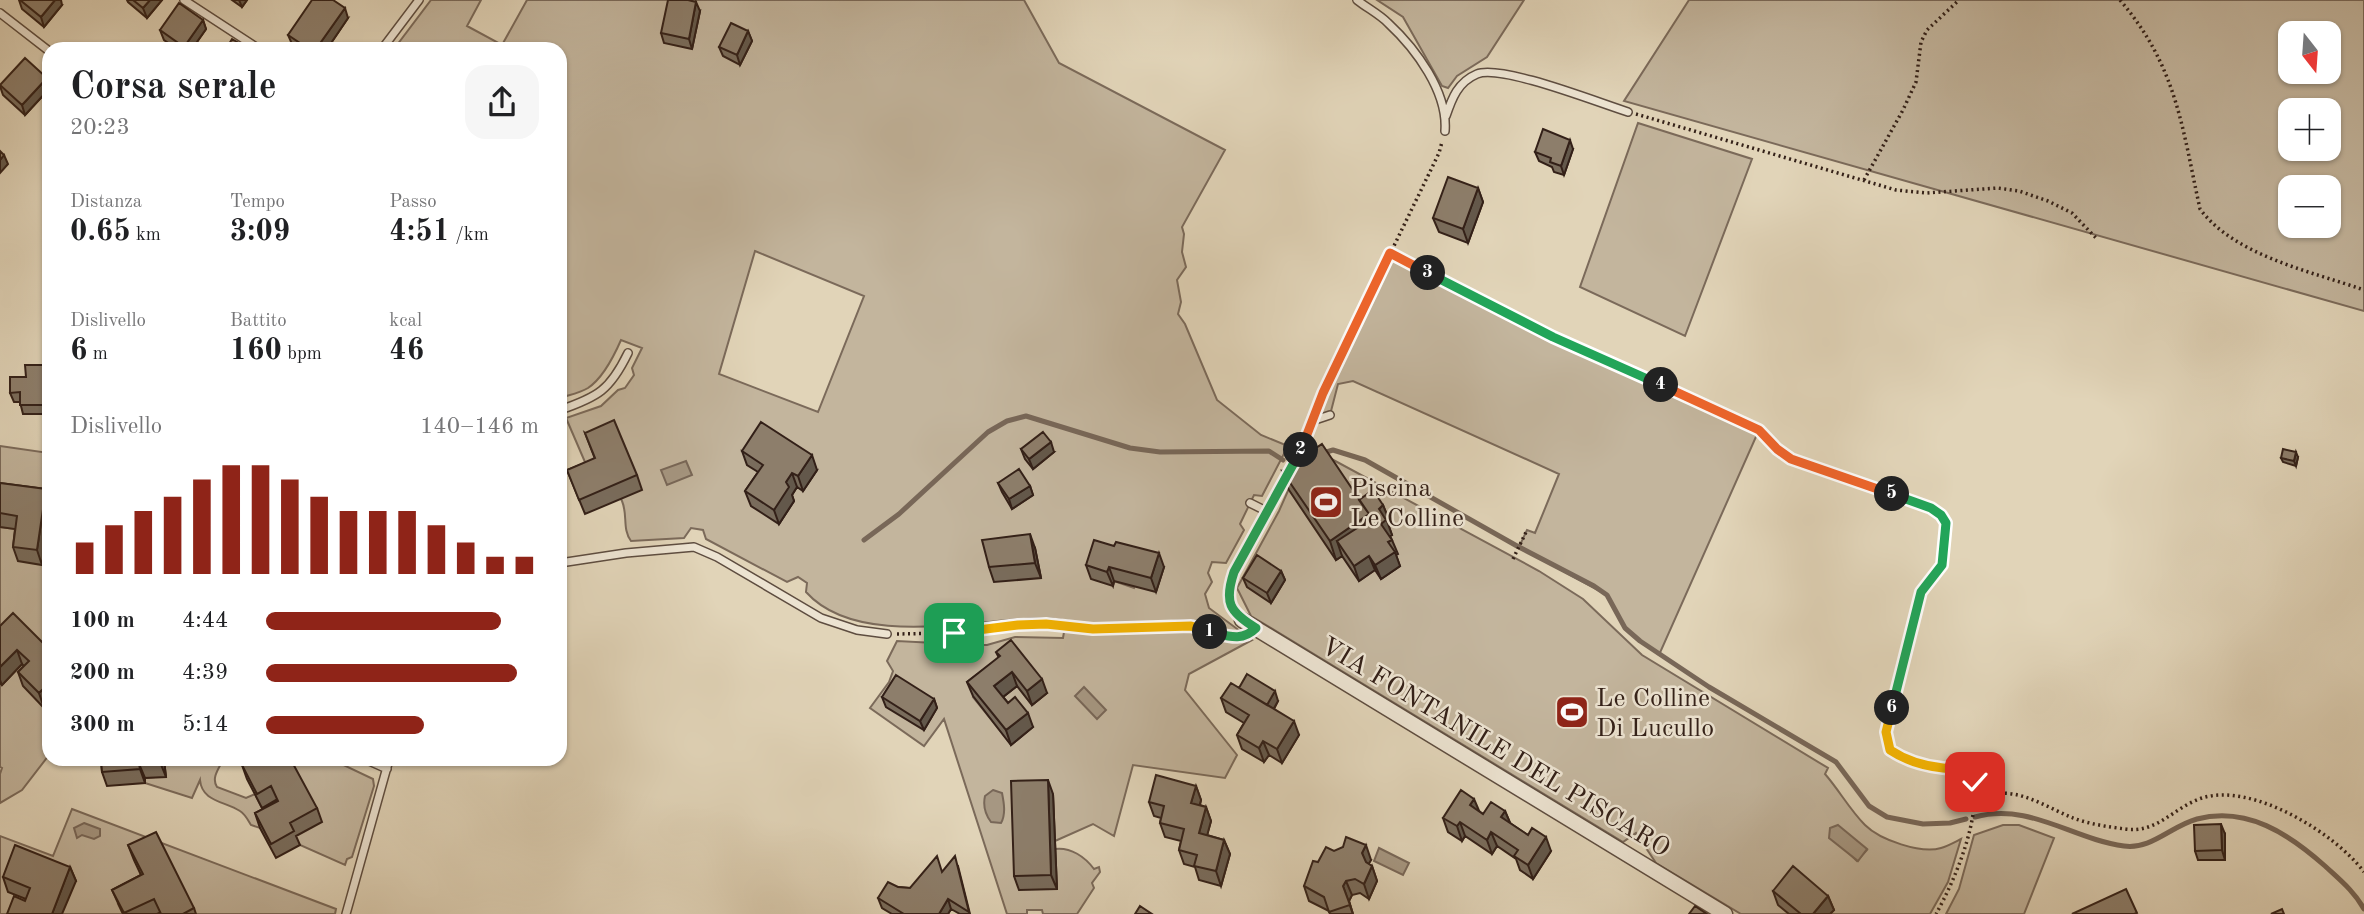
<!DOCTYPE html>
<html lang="it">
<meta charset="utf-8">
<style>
body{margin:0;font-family:"Old Standard TT",serif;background:#f6f6f6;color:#202124;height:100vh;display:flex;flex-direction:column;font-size:26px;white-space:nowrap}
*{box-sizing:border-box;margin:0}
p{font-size:23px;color:#757577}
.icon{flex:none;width:38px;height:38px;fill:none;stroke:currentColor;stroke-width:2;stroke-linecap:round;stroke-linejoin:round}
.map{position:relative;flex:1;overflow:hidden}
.details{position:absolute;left:42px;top:42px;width:525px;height:724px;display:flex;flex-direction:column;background:#fff;border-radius:21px;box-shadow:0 2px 5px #0004}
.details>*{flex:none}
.needle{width:46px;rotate:163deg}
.tools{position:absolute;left:2278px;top:21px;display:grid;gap:14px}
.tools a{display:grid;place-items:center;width:63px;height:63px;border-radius:14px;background:#fff;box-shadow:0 2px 5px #0004;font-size:35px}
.pin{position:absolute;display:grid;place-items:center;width:60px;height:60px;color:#fff;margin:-30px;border-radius:14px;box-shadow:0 4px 10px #0006}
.km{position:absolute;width:35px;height:35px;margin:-18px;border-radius:50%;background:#222;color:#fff;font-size:19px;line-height:35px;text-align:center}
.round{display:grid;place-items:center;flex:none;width:74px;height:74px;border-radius:21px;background:#f6f6f6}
.summary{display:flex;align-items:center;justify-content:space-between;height:119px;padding:0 28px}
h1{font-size:38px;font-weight:800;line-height:52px}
.stats{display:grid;grid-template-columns:repeat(3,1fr);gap:10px;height:119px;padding:7px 28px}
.stats div{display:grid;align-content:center}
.stats b{font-size:30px;font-weight:800}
.stats small{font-size:19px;font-weight:400}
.stats p{font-size:19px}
.chart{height:196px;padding:14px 28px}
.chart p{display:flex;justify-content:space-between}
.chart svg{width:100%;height:126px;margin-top:7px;stroke:#8f2418;stroke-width:6}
ul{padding:0 28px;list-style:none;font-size:23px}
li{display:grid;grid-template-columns:112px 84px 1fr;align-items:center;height:52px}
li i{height:18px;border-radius:9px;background:#8f2418}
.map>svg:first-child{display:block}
.green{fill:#c3b59d;stroke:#7b6a5a;stroke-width:2;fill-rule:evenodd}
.water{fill:#a69782;stroke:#786758;stroke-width:2}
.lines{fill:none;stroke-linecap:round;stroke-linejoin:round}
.stream{stroke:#786758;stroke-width:5}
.service-casing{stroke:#5e4d40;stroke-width:10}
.minor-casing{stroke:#5e4d40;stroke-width:17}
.path{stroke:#332018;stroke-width:3.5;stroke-dasharray:2 3.5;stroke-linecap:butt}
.service{stroke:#ece3d1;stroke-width:7}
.minor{stroke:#ece3d1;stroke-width:14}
.wall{fill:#796c5c;stroke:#332018;stroke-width:2}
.shaded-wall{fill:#63584b;stroke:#332018;stroke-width:2}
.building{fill:#8d7e6b;stroke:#332018;stroke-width:2}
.split-1-casing{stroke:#fff;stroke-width:14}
.split-2-casing{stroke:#fff;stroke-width:14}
.split-3-casing{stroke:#fff;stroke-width:14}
.split-4-casing{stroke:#fff;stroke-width:14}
.split-5-casing{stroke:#fff;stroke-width:14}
.split-6-casing{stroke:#fff;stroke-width:14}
.split-7-casing{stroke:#fff;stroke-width:14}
.split-1{stroke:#f5b400;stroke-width:9}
.split-2{stroke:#22a559;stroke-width:9}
.split-3{stroke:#f0652b;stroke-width:9}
.split-4{stroke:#22a559;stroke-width:9}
.split-5{stroke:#f0652b;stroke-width:9}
.split-6{stroke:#22a559;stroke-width:9}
.split-7{stroke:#f5b400;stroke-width:9}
.labels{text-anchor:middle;stroke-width:5;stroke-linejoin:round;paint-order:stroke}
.poi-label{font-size:26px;fill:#332018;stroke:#ece3d1;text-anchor:start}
.street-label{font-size:26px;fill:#332018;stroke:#ece3d1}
</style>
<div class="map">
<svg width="2364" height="914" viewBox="0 0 2364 914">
<rect width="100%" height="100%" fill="#e1d4b8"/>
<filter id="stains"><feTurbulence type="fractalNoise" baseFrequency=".00286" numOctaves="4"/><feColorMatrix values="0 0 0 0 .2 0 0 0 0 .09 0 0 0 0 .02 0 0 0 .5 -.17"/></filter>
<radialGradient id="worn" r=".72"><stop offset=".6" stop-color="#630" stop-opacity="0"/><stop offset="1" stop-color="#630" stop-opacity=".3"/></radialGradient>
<path class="green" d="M431,0H481L467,26L502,45L527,0H1024L1059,63L1225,150L1182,227L1184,234L1182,252L1186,267L1177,280L1181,302L1178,314L1185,324L1217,400L1261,435L1288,446L1262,496L1254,495L1240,524L1244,530L1226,563L1212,562L1208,573L1212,582L1205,594L1209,608L1252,640L1189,674L1185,690L1237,755L1225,778L1133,765L1114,836L1093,824L1055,841V849C1071,847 1085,857 1094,869L1099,867L1100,872L1092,883L1094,888L1077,914H1043L1042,910H1027V914H1007L944,719L924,746L870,708L889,682L893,671L887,661L897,641L974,645H987L1015,637L1063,638L1065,626L1093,629L1191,626L1192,620C1160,621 1128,624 1095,624C1078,624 1060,618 1042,618C975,619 857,649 806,592L807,583L798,577L787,582L706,539L703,530L691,528L684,538L631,541C622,529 628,515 622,501C617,491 608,482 601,473L591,476L566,418L601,406L618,390L625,388L634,375L632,368L642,348L621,340C614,356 603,378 588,388C580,393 569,395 560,398V49H394ZM755,251L864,296L818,412L719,374ZM817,470L803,490L797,487L791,496L794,501L779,524L768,479ZM1121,556L1135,585L1134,588L1114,581L1113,585ZM1016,655L1047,693L1032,705L1017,686L999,700L1011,744L973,697Z
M1377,0H1524L1487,57L1457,76L1448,88L1442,86L1403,17Z
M1689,0H2364V311L1624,101ZM2329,33V72H2291V33ZM2329,110V149H2291V110ZM2291,187H2329V226H2291Z
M1638,123L1752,159L1685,336L1580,287Z
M1390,253L1553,337L1759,430L1659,655L1625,628L1607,595L1519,547L1527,530L1535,533L1559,474L1353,381L1338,384L1330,415L1312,421L1323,393Z
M0,446L49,453V503L0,497Z
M1326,456L1539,571L1583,599L1642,655L1828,768L1825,774C1839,790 1850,810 1865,825C1880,840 1921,854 1941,848C1948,846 1955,842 1961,839L1948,882L1930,914H1830L1833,910L1789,914H1741L1656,863L1636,833L1623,842L1251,616L1237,588L1279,511L1295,475ZM1830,835L1867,850L1857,861Z
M49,517V658L0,646V527L22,530Z
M22,664L34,675L44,707L49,703V755L22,790L0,803V774L2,768L0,767V683L2,684Z
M164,760H223C219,768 211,778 217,787L246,798L255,794L262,808L276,800L284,815L260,828L251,825C248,820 245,814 240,811C225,801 202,802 200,780L192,798L145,783V778L165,776Z
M289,760H333L373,779L374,786L352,857L347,859L345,865L300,845L295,837Z
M72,809L336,909L335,914H195L148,889L118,904L123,914H62L36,902L17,914H0V836L53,856Z
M2003,825H2019L2054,838L2024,914H1946L1959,889L1974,835Z"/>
<path class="water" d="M686,461L692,475L667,485L661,470Z
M1084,687L1106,710L1097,719L1075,696Z
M993,790L1002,793C1004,803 1006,814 1001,823L991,822C985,814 983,805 985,796Z
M84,823L100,829V836L94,839L82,835L77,838L74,828Z
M1838,825L1867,849L1858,861L1829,838L1830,828Z
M1379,848L1409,863L1403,875L1374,861Z"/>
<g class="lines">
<path class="stream" d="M1323,453L1333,450L1365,460L1517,546L1594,586L1607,595L1625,628L1640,641L1709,687L1836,762L1869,806L1887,817L1923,824L1950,823L1966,819
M864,540L899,514L988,432L1007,421L1026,416L1130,448L1160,452L1269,451L1283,460
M1975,817C2029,802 2072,839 2124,846C2151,850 2171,826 2197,819C2247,806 2289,834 2325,866C2340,880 2354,891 2364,909"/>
<g class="service-casing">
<path id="service" d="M184,0L259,49
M1357,0C1367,8 1379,14 1388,23C1416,49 1448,92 1445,131
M0,13L49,51
M382,49L419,0
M1446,116C1452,98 1458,82 1477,74C1501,64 1599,103 1628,112
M560,410C598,397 610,390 628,353
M1312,421L1330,415
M1250,503L1268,512
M560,563L626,553L694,547L717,557L821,618L857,630L887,634
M1242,620C1227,600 1226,596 1234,572L1301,451L1323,393
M367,760L387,769
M346,914L389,760"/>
</g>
<g class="minor-casing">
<path id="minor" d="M1242,620L1725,914"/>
</g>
<path class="path" d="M2120,0C2177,67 2182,127 2200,209C2235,256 2310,271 2364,290
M1636,114L1896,190L1926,193L1998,188L2019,191L2048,201L2072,213L2097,239
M1864,180L1903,110L1916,82L1921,42L1927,30L1959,0
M1390,253L1553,337L1745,423C1763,432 1775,447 1791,459L1931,508L1941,515L1946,523L1942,565L1921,592L1887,732L1890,750C1905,760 1922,765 1939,768C1951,770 1963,766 1973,774C1982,816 1956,878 1936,914
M1327,384L1439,153L1442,142
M1513,559L1527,530
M897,634L954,633L1019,625L1046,624L1093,629L1191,626L1240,637
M1974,803C2007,779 2041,805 2073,818C2089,824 2109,827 2125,829C2157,834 2174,807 2202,798C2252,782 2335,833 2364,872"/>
<use href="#service" class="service"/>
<use href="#minor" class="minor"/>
</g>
<path class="wall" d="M19,0L62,5L44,27L22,9Z
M127,0H162L147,18L128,2Z
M232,0H247L242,7Z
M700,11L692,49L664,43L661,33Z
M348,18L327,49H299L292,44L288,35Z
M203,20L206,29L192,49H177L164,40L160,30Z
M748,31L752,41L740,65L723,56L719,47Z
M47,78L49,85V89L25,115L3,95L0,86V85Z
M1573,149L1564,175L1554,172L1552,167L1539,161L1535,152Z
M1478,188L1483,202L1468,243L1439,232L1433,218Z
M49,371V414H23L20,402H14L10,393Z
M585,433L637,475L642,490L585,514L567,470L595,459Z
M1021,449L1054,452L1033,469L1025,459Z
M742,451L817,470L803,491L797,487L792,495L794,501L779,524L751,506L745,491L758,472L747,465Z
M2298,457L2296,466L2283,462L2281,458Z
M1282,471L1359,500L1383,505L1389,520L1387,521L1392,535L1390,536L1392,540L1398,554L1396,555L1400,566L1381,579L1375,570L1359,581L1342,556L1336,560L1289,490Z
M0,483L46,489L49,498V518L42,565L18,561L13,547L15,529L0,527Z
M998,483L1030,486L1033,495L1012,509L1002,492Z
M1035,548L1041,578L994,582L989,567Z
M1086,565L1164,567L1156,592L1114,581L1113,586L1091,579Z
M1281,571L1285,580L1271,603L1247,587L1243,578Z
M0,626L49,649V703L44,708L23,686L18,672L24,666L22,664L2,685L0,683Z
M996,652L1047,693L1032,705L1017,686L1003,697L1008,703L1033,727L1011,745L973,696L967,682L999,658Z
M1239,688L1278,701L1274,709L1299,735L1282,763L1269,755L1264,762L1242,749L1237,735L1244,723L1226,712L1221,698Z
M882,697L934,699L937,708L924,730L886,707Z
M101,760H164L166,777L145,778V783L107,786L102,772Z
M242,765L317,808L322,822L296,836L300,845L276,858L260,828L255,813L277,802L276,800L262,808L247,779Z
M1196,786L1201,800L1200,805L1206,807L1211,821L1207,835L1224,840L1230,854L1221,886L1199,880L1195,867L1184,864L1179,850L1181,841L1165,837L1160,823L1161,818L1154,816L1149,802Z
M1053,794L1057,889L1019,890L1014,876Z
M1479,811L1483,814L1505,811L1510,823L1551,851L1533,879L1520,870L1516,859L1497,846L1492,854L1465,836L1462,841L1448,832L1443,818Z
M2225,834V860H2198L2195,851Z
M128,845L194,908L196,914H159V913L157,914H123L112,890L141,875L134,860Z
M1334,851L1371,860L1368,864L1372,866L1377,881L1369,899L1360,893L1352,895L1349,901L1353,914H1330L1329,911L1309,901L1304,886Z
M958,866L970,914H960L951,909L948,914H892L882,908L878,898L898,887L910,888L943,872Z
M70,867L76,881L25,901L26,899L8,892L3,877Z
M1773,891L1828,896L1834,910L1830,914H1789L1778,905Z"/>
<path class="shaded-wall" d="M55,0H61L62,5L44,27L41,17Z
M150,0H162L147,18L143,8Z
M239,0H247L242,7Z
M696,2L700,11L692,49L689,39Z
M345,8L348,18L327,49H316Z
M203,20L206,29L192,49H184V47Z
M748,31L752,41L740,65L737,55Z
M47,78L49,85V89L25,115L22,105Z
M1570,140L1573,149L1564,175L1561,166Z
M4,155L8,164L0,173V160Z
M1478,188L1483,202L1468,243L1463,229Z
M47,365L49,371V410L47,405Z
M1051,442L1054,452L1033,469L1029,459Z
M2296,452L2298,457L2296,466L2294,461Z
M812,455L817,470L803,491L798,476Z
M792,473L797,487L792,495L794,501L779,524L774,510L786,482Z
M1030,486L1033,495L1012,509L1009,499Z
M46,489L49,498V518L42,565L37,550Z
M1383,505L1389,520L1387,521L1392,535L1387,538L1381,524L1379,509Z
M1369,514L1376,533L1337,541L1342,556L1336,560L1330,541Z
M1030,534L1035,548L1041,578L1035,563Z
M1395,552L1400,566L1381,579L1375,565Z
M1159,553L1164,567L1156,592L1151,578Z
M1369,556L1375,570L1359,581L1354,566Z
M1109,567L1114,581L1113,586L1107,572Z
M1281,571L1285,580L1271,603L1267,593Z
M17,650L22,664L2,685L0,680V667Z
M1012,672L1017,686L999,700L994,686Z
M1042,679L1047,693L1032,705L1027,691Z
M49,683V703L44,708L39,693Z
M1275,691L1278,701L1269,717L1265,707Z
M934,699L937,708L924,730L920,721Z
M1028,713L1033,727L1011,745L1006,730Z
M1294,721L1299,735L1282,763L1277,749Z
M1263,741L1269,755L1264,762L1259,748Z
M160,760H164L166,777L160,762Z
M139,764L145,778V783L140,769Z
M1048,780L1053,794L1057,889L1051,875Z
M1196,786L1201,800L1196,817L1191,803Z
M1474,799L1480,813L1470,805Z
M1206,807L1211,821L1204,847L1199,833Z
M1505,811L1511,825L1501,817Z
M1460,822L1465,836L1462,841L1457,826Z
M2221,824L2225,834V860L2222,850Z
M1491,832L1497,846L1492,854L1487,840Z
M1546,837L1551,851L1533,879L1528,865Z
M1224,840L1230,854L1221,886L1216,871Z
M1366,845L1371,860L1367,867L1362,853Z
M1372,866L1377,881L1369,899L1364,884Z
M70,867L76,881L62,914H52Z
M1346,881L1352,895L1349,901L1353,914L1343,886Z
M1828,896L1834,910L1830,914H1813Z
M948,899L951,909L948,914H939Z"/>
<path class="building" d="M20,0H55L41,17Z
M133,0H150L143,8Z
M312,0H333L345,8L316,49H309L288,35Z
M668,0H688L696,2L689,39L661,33Z
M179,3L203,20L184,47L160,30Z
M731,23L748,31L737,55L719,47Z
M232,39L249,49H226Z
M25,58L47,78L22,105L0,85Z
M1543,129L1570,140L1561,166L1550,162L1551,158L1535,152Z
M0,151L4,155L0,160Z
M1448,177L1478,188L1463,229L1433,218Z
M25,365H47V405H20V392L10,393V377H26Z
M614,420L637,475L579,500L567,470L595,458L585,433Z
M761,422L812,455L798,476L792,473L786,482L789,487L774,510L745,491L763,465L742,451Z
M1043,432L1051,442L1029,459L1021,449Z
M1322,444L1369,514L1330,541L1282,471Z
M2283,449L2296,452L2294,461L2281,458Z
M1019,469L1030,486L1009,499L998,483Z
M0,483L46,489L37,550L13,547L17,516L0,513Z
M1373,490L1383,505L1379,509L1386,520L1381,524L1392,540L1388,542L1395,552L1375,565L1369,556L1354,566L1337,541L1371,519L1369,514L1359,500Z
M1030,534L1035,563L989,567L982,540Z
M1094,540L1114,546L1116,542L1159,553L1151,578L1109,567L1107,572L1086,565Z
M1257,555L1281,571L1267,593L1243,578Z
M13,613L49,649V683L39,693L18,672L29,661L17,650L0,667V626Z
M1011,640L1042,679L1027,691L1012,672L994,686L1008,703L1015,697L1028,713L1006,730L967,682L1000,656L996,652Z
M1247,674L1275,691L1267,705L1239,688Z
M896,675L934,699L920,721L882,697Z
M1231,683L1294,721L1277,749L1263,741L1259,748L1237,735L1249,715L1221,698Z
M101,760H160V762L139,764L140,769L102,772Z
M251,760H291L317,808L290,823L294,831L271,844L255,813L278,801L271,786L257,794L242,765Z
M1156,775L1196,786L1191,803L1206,807L1199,833L1224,840L1216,871L1194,866L1197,855L1179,850L1184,829L1160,823L1164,806L1149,802Z
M1048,780L1051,875L1014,876L1011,781Z
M1461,790L1474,799L1470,805L1483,814L1491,802L1505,811L1501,817L1528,835L1532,828L1546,837L1528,865L1514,856L1518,850L1491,832L1487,840L1460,822L1457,826L1443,818Z
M2221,824L2222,850L2195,851L2194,825Z
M156,832L194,908L183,914H161L154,899L124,913L112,890L143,874L128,845Z
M1346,837L1366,845L1362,853L1366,862L1372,866L1364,884L1355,879L1346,881L1343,886L1350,905L1329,912L1324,897L1304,886L1313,861L1318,862L1326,847L1334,851L1343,847Z
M15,845L70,867L52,914H7L14,896L25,901L30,888L3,877Z
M937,856L942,872L955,856L969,912L948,899L939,914H904L878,898L888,882L898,887L910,888Z
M1793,866L1828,896L1813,914H1801L1773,891Z
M2126,889L2137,913L2134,914H2072Z
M1140,906L1152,914H1135Z
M1695,906L1707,914H1689Z
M2282,909L2284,914H2271Z"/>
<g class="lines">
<g class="split-1-casing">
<path id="split-1" d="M954,633L1018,625L1046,624L1093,629L1191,626L1210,632"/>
</g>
<g class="split-2-casing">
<path id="split-2" d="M1210,632C1228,636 1242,642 1256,628C1229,612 1224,602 1234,572L1301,450"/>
</g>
<g class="split-3-casing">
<path id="split-3" d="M1301,450L1323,393L1390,253L1428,273"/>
</g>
<g class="split-4-casing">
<path id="split-4" d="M1428,273L1553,337L1661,385"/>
</g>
<g class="split-5-casing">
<path id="split-5" d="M1661,385L1759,430L1777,449L1791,459L1892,494"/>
</g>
<g class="split-6-casing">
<path id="split-6" d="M1892,708L1921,592L1942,565L1946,523L1941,515L1931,508L1892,494"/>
</g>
<g class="split-7-casing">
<path id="split-7" d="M1892,708L1886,732L1890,750C1905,760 1924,766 1943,768C1951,769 1963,766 1970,772C1974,775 1974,777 1975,782"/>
</g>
<use href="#split-1" class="split-1"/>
<use href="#split-2" class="split-2"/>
<use href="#split-3" class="split-3"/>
<use href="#split-4" class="split-4"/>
<use href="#split-5" class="split-5"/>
<use href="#split-6" class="split-6"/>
<use href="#split-7" class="split-7"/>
</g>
<defs>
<g id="stadium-square" transform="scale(1.75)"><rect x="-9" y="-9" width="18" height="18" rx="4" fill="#8f2418" stroke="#ece3d1"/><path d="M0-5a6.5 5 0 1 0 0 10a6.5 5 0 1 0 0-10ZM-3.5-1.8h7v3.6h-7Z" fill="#fff"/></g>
</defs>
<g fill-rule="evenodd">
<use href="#stadium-square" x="1326" y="502"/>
<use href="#stadium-square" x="1572" y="712"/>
</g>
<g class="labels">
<g class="poi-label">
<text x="1350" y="496">Piscina<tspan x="1350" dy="30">Le Colline</tspan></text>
<text x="1596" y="706">Le Colline<tspan x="1596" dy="30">Di Lucullo</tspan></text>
</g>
<g class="street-label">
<text transform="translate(1496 746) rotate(31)" y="9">VIA FONTANILE DEL PISCARO</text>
</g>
</g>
<rect width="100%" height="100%" filter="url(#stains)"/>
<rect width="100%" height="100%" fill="url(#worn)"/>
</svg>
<div class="tools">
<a><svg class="needle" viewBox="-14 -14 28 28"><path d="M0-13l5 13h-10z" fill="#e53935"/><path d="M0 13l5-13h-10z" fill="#757577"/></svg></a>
<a>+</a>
<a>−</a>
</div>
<div class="pin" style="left:954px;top:633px;background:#1e9e55"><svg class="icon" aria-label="arrive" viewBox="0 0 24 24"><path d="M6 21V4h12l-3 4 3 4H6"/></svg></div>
<div class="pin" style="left:1975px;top:782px;background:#d93025"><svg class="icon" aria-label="check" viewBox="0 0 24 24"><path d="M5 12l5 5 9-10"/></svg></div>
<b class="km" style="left:1210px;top:632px">1</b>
<b class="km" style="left:1301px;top:450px">2</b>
<b class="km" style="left:1428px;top:273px">3</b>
<b class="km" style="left:1661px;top:385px">4</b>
<b class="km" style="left:1892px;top:494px">5</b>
<b class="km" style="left:1892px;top:708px">6</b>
<section class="details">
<div class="summary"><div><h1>Corsa serale</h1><p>20:23</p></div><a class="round"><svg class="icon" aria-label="share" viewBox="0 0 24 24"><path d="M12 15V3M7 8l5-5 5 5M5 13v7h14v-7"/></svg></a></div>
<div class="stats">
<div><p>Distanza</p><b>0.65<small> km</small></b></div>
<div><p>Tempo</p><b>3:09</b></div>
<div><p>Passo</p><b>4:51<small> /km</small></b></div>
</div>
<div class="stats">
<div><p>Dislivello</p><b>6<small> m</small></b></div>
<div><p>Battito</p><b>160<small> bpm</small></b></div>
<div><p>kcal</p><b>46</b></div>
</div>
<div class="chart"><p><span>Dislivello</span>140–146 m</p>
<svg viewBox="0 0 160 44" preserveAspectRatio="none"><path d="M5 44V33M15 44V27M25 44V22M35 44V17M45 44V11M55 44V6M65 44V6M75 44V11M85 44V17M95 44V22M105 44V22M115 44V22M125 44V27M135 44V33M145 44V38M155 44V38"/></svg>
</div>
<ul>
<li><b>100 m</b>4:44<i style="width:86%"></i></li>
<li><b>200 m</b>4:39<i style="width:92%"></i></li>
<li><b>300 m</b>5:14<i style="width:58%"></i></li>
</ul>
</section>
</div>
